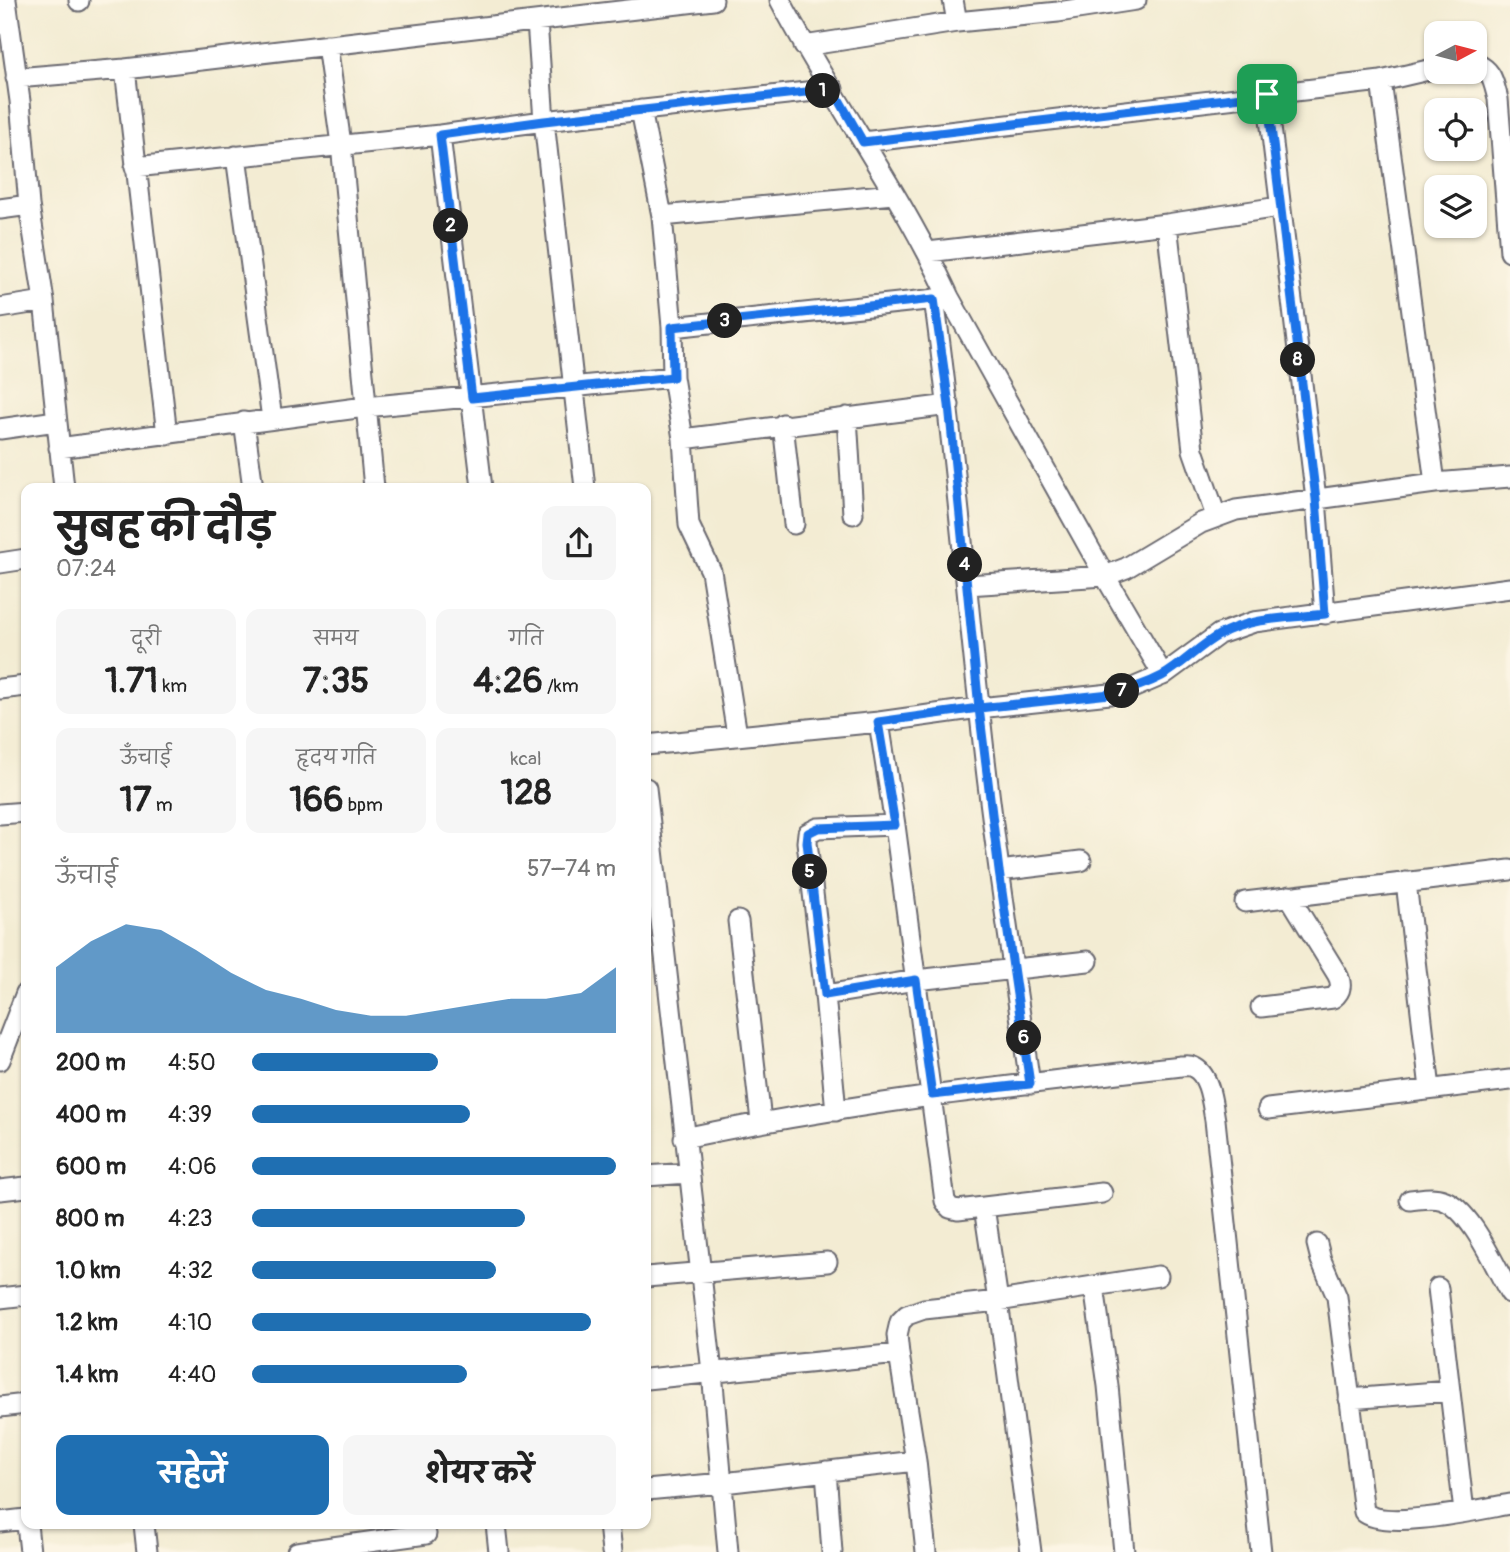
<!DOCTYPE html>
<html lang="hi">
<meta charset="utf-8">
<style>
body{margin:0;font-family:Pangolin,"Playpen Sans Deva",sans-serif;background:#f6f6f6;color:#222;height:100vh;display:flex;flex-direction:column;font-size:26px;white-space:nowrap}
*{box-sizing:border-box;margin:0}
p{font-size:23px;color:#767676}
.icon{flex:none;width:38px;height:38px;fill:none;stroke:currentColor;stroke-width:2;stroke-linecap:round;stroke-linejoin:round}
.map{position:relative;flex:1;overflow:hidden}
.drawer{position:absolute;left:21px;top:483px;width:630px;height:1046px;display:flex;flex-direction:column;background:#fff;border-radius:14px;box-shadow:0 2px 5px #0004}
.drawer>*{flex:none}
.needle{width:46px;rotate:83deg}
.tools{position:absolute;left:1424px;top:21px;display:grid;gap:14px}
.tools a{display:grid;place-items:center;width:63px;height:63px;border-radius:14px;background:#fff;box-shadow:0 2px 5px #0004;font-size:35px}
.pin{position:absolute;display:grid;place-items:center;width:60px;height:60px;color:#fff;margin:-30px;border-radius:14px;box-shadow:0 4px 10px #0006}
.km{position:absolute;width:35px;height:35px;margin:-18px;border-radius:50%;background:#222;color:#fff;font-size:19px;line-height:35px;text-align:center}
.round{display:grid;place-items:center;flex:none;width:74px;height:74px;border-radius:14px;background:#f6f6f6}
.overview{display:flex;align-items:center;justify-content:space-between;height:119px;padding:0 35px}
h1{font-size:38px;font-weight:700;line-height:52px}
.figures{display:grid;grid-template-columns:repeat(3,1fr);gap:10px;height:119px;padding:7px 35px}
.figures div{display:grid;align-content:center;border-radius:14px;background:#f6f6f6;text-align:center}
.figures b{font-size:35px;font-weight:700}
.figures small{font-size:19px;font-weight:400}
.figures p{font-size:19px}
.chart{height:196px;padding:14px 35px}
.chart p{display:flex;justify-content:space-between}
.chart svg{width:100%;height:126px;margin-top:7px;fill:#1f6fb2;opacity:.7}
.primary-button{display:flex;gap:14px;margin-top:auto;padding:14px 35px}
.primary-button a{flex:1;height:80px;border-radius:14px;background:#1f6fb2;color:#fff;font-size:28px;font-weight:700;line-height:80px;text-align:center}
.primary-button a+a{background:#f6f6f6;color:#222}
ul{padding:0 35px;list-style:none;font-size:23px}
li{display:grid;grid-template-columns:112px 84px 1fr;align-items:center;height:52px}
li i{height:18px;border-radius:9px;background:#1f6fb2}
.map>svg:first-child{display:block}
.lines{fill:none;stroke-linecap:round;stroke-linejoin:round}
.minor-casing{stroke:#6b6970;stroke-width:23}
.minor{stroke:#fff;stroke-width:19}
.route-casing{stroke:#fff;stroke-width:14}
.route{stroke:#1a73e8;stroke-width:9}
</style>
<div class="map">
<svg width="1510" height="1552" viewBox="0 0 1510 1552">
<rect width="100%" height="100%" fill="#fcf5e5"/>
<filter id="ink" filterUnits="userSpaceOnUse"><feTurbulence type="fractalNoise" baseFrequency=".0143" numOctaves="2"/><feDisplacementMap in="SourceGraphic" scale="14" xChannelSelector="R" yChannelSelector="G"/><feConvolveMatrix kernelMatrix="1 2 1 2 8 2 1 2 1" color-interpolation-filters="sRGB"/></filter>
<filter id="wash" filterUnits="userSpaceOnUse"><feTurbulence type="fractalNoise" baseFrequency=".00686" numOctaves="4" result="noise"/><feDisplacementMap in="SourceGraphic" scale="28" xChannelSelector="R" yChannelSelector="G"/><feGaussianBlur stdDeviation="1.57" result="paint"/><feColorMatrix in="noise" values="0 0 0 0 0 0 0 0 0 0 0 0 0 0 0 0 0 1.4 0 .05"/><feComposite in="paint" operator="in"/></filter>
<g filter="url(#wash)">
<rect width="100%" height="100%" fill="#f3ecd3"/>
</g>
<g filter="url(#ink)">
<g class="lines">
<g class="minor-casing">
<path id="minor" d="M6,0L20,101L29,205L44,301L64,488
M79,0V1
M780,0C833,101 902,194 949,297L1105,576L1163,675
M953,0L957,22
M537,21L544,121L585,488
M327,45L341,144L374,488
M804,46L957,22L1058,12L1136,0
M1475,63C1493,71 1493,81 1498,99L1510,252
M125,69L167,435
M16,78L125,69L713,0
M1381,81L1435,483
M1267,94L1316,499L1325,614
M641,110L662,216L672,327L673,377L683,439L689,525L711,571L737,735
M440,135L482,488
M863,142L1381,81L1437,68
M236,156L272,419
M135,167L440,135L544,121L833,89
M0,209L29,205
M662,216L893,194
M1167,224L1193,450L1216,516
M928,252L1167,224L1279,207
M934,299C953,434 964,569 979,705C992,832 1012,958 1030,1084
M0,308L44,301
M672,327L946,298
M847,417L853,514
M244,422L253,488
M783,424L794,524
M0,429L56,421
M683,439L949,405
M59,448L365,407L673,377
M0,563L26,559
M967,585L1105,576L1126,568L1201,523L1236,510L1435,483L1510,477
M0,689L26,686
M879,722L895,825L945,1201L950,1208L958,1210L1102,1193
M646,745L879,722L979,708L1110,694L1128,690L1163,675L1219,634L1254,622L1510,588
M646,788L712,1372L728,1552
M0,814L26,812
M999,871L1081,861
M1406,882L1430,1089
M1245,902L1510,870
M738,921L761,1121
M825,995L916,980L1088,961
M1261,1007L1333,998C1342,991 1342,983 1337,974L1289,896
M0,1060L26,993
M1268,1109L1510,1080
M836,1111L825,995L807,842L808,833L818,828L895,825
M684,1138C848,1103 1015,1085 1181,1066C1185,1066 1189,1065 1193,1067C1210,1074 1212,1104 1215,1120L1261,1552
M646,1176L688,1173
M0,1190L26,1187
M1410,1200C1421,1199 1433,1196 1443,1200C1471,1209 1496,1269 1510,1293
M984,1207L998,1301L1031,1552
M1317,1244L1321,1260L1337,1297L1364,1512C1385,1531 1481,1509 1510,1504
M646,1277L827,1262
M1094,1286L1108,1386L1124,1552
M1438,1288L1464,1512
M0,1298L26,1295
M646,1379L899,1354
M1349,1399L1449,1391
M0,1407L26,1404
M826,1471L832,1552
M646,1490L723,1483L916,1461
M0,1522L26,1519
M27,1524L30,1552
M144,1524L147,1552
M496,1524L499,1552
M609,1524L612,1552
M297,1552L426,1534
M926,1552L916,1461L899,1354L897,1335L900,1322L907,1315L924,1309L998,1301L1158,1276"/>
</g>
<use href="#minor" class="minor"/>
</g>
</g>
<g class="lines" filter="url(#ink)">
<g class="route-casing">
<path id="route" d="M1267,94L863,142L833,89L544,121L440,135L472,398L673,377L672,327L934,299L949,405L979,708L878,722L895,825L818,828L808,833L807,842L825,995L916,980L932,1095L1030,1084L999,871L979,708L1110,694C1128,690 1145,685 1162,676C1182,665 1199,646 1219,635C1250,617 1291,618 1325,614L1316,499L1267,94"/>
</g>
<use href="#route" class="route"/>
</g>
</svg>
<div class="tools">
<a><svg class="needle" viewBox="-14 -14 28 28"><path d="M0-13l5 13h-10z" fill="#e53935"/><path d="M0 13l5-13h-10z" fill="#767676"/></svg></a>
<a><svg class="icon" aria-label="locate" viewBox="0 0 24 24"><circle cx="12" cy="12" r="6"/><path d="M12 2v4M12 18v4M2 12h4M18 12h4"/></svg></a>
<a><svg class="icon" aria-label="layers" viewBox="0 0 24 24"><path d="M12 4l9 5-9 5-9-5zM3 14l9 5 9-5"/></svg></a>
</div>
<div class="pin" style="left:1267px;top:94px;background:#1e9e55"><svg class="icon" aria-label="arrive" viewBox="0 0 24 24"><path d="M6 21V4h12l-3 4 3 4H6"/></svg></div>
<b class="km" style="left:823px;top:91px">1</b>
<b class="km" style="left:451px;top:226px">2</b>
<b class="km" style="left:725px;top:321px">3</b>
<b class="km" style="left:965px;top:565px">4</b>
<b class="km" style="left:810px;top:872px">5</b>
<b class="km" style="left:1024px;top:1038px">6</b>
<b class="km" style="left:1122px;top:691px">7</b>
<b class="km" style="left:1298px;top:360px">8</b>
<section class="drawer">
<div class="overview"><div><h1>सुबह की दौड़</h1><p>07:24</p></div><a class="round"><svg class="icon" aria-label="share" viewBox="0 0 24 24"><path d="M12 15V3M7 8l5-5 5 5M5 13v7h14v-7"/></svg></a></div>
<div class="figures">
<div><p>दूरी</p><b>1.71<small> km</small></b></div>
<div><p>समय</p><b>7:35</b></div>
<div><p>गति</p><b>4:26<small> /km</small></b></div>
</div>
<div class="figures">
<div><p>ऊँचाई</p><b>17<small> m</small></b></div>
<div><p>हृदय गति</p><b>166<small> bpm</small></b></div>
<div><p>kcal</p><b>128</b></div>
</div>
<div class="chart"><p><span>ऊँचाई</span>57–74 m</p>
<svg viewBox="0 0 160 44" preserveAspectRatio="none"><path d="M0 44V21L10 12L20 6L30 8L40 15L50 23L60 29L70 32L80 36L90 38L100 38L110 36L120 34L130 32L140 32L150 30L160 21V44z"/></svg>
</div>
<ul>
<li><b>200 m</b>4:50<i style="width:51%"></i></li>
<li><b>400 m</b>4:39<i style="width:60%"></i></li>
<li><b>600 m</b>4:06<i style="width:100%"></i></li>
<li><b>800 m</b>4:23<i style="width:75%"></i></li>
<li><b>1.0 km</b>4:32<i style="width:67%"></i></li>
<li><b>1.2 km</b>4:10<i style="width:93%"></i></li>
<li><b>1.4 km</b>4:40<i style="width:59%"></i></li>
</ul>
<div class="primary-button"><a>सहेजें</a><a>शेयर करें</a></div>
</section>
</div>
